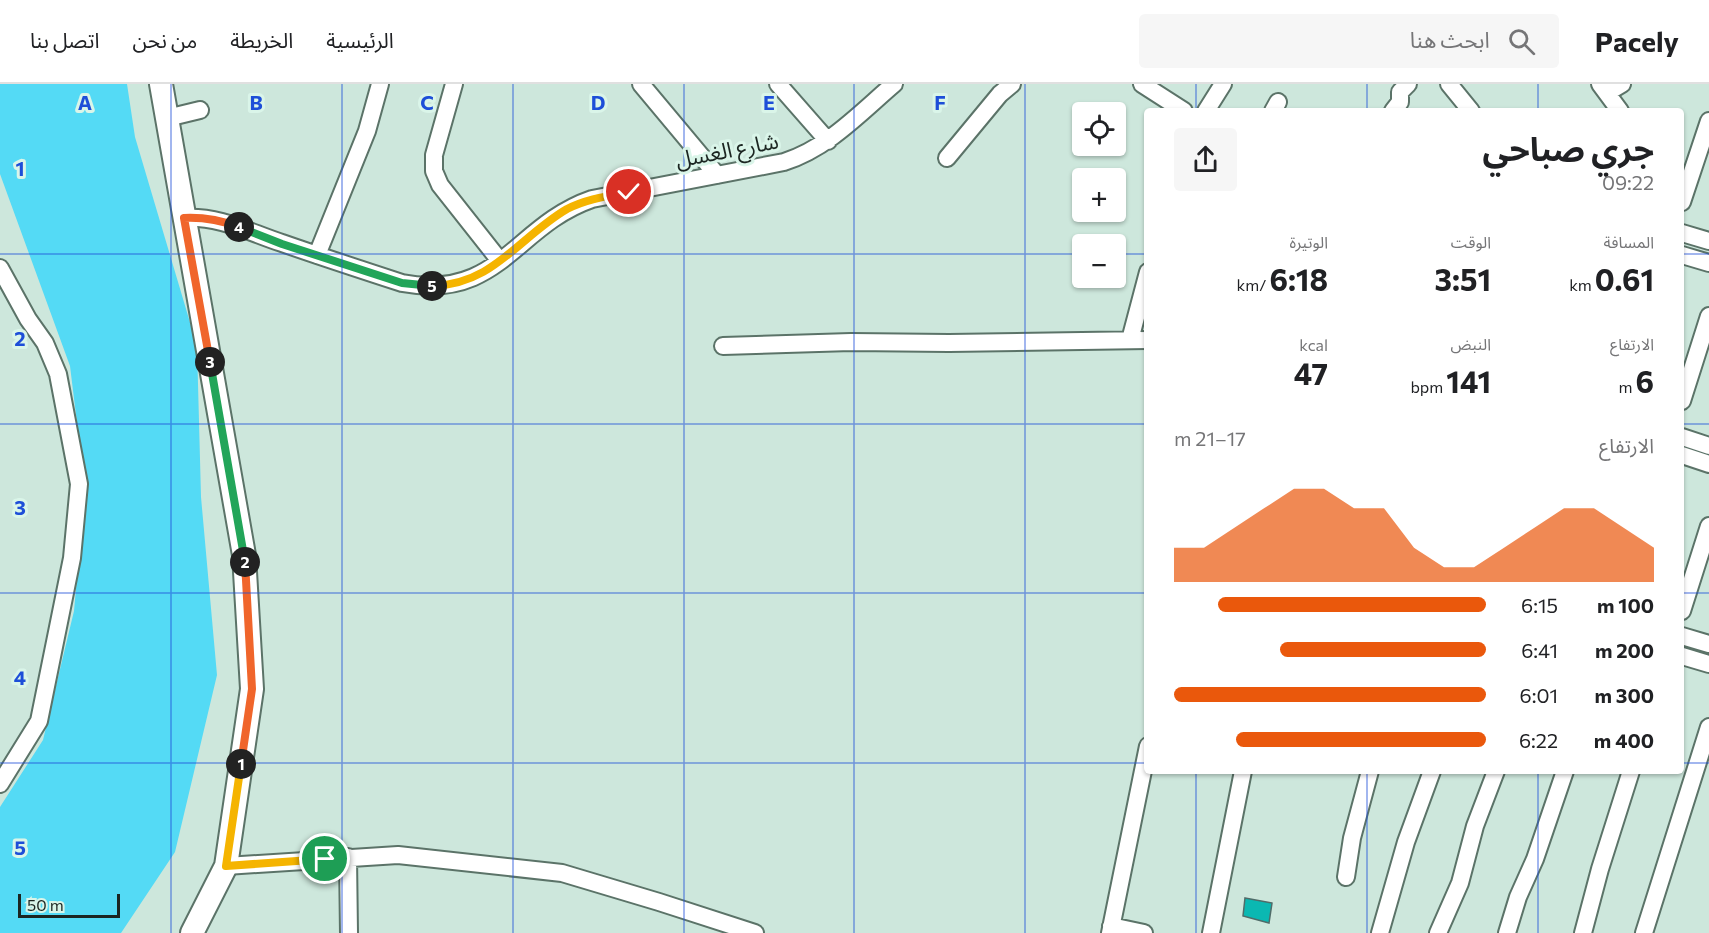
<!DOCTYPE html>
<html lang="ar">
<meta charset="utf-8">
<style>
body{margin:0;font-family:Commissioner,"Noto Sans Arabic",sans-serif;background:#f6f6f6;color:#202124;direction:rtl;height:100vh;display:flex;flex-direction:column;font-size:22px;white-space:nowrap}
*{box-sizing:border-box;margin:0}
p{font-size:20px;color:#757577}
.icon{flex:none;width:33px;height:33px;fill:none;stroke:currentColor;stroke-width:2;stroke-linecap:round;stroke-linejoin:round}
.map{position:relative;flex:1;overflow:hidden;direction:ltr}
.details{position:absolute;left:1144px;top:24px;width:540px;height:666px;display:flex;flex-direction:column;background:#fff;border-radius:6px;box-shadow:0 2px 4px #0004;direction:rtl}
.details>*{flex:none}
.tools{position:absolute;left:1072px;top:18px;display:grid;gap:12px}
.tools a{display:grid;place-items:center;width:54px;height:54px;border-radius:6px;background:#fff;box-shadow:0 2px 4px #0004;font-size:30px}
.scale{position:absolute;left:18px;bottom:15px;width:102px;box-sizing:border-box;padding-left:6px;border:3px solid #1b2521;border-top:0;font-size:16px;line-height:21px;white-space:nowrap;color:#1b2521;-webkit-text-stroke:4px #daf5e9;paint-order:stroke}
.pin{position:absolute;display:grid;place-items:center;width:51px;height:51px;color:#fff;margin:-26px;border:3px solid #fff;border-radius:50%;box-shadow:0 2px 6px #0007}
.km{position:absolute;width:30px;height:30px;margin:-15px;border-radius:50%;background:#222;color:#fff;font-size:16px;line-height:30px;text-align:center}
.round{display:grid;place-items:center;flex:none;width:63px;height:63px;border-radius:6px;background:#f6f6f6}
.headline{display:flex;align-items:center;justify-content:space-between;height:102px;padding:0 30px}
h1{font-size:33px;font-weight:700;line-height:45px}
.stats{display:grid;grid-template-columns:repeat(3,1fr);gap:9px;height:102px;padding:6px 30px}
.stats div{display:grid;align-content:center}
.stats b{font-size:30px;font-weight:700}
.stats small{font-size:16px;font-weight:400}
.stats p{font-size:16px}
.chart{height:168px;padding:12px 30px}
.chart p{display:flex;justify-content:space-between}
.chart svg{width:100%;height:108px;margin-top:6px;fill:#ea580c;opacity:.7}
ul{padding:0 30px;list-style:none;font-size:20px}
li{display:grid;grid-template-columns:96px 72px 1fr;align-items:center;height:45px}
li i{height:15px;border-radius:8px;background:#ea580c}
header{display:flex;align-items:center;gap:36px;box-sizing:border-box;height:84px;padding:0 30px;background:#fff;border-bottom:2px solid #e0e0e0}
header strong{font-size:28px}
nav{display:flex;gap:33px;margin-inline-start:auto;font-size:21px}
.search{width:420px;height:54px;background:#f6f6f6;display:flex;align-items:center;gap:15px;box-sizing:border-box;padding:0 21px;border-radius:6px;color:#757577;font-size:22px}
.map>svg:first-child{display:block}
.water{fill:#54daf5}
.building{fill:#0bb8b2;stroke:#506c69;stroke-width:1.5}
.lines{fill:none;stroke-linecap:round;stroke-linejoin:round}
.street-casing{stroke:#5b7368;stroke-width:20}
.secondary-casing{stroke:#5b7368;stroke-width:26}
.street{stroke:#fff;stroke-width:16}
.secondary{stroke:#fff;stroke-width:22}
.split-1-casing{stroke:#fff;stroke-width:12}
.split-2-casing{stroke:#fff;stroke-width:12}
.split-3-casing{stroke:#fff;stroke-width:12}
.split-4-casing{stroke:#fff;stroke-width:12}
.split-5-casing{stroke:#fff;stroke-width:12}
.split-6-casing{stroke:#fff;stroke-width:12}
.split-1{stroke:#f5b400;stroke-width:8}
.split-2{stroke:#f0652b;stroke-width:8}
.split-3{stroke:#22a559;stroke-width:8}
.split-4{stroke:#f0652b;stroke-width:8}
.split-5{stroke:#22a559;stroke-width:8}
.split-6{stroke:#f5b400;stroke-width:8}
.grid{fill:none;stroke:#1d4ed8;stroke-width:1.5;stroke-opacity:0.55}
.labels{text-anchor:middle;stroke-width:6;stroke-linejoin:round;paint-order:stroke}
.street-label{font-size:22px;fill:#1b2521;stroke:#daf5e9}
.grid-label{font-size:20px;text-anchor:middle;font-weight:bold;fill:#1d4ed8;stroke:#daf5e9;stroke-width:6;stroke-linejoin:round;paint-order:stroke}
</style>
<header>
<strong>Pacely</strong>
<div class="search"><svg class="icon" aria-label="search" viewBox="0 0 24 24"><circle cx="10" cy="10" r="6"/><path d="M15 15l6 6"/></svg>ابحث هنا</div>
<nav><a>الرئيسية</a><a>الخريطة</a><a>من نحن</a><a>اتصل بنا</a></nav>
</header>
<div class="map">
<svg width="1709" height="849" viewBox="0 0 1709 849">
<rect width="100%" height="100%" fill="#cde7dc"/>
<path class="water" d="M0,0H127L135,53L197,262L201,413L217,591L175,768L121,849H0V723L43,656L74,527L85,404L70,282L0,90Z"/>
<path class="building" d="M1245,814L1272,819L1269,839L1243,832Z"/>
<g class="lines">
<g class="street-casing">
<path id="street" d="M454,0L434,71V87L440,101L500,177
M641,0L717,91
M778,0L828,57
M1142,0L1184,27
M1449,0L1471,27
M1600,0L1620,27
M1607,9L1622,0
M1206,27L1223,0
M1273,27L1278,18
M1393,27L1400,18V8L1408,0
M167,34L200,26
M947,74L1000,10L1012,0
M1682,118L1709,37
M184,134C221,132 248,148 282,159C322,173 362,186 402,199C500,217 514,142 592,115L784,78C828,64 860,29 894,0
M1682,149L1709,157
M317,171L367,47L380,0
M1682,171L1709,179
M0,184L28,235L45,259L58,290L79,400L72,474L39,637L0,700
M1130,256L1148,188
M723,262L851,258L949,259L1148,256
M1682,317L1709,232
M1682,353L1709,362
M1682,371L1709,380
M1682,527L1709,442
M1682,552L1709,560
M1682,572L1709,580
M348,773L349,849
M226,782L398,771L562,789L659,818L755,849
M1346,793L1352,754L1370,687
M1111,842L1144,849
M1110,849L1148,662
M1211,849L1243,687
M1380,849L1406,758L1432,687
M1438,849L1460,799L1475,742L1496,687
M1507,849L1518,813L1535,775L1565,687
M1583,849L1600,785L1631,687
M1644,849L1709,643"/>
</g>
<g class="secondary-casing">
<path id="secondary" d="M161,0L244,471L252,605L226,782L192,849"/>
</g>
<use href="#street" class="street"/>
<use href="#secondary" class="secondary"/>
</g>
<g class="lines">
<g class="split-1-casing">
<path id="split-1" d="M241,680L226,782L325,775"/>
</g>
<g class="split-2-casing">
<path id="split-2" d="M241,680L252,605L245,478"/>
</g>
<g class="split-3-casing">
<path id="split-3" d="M210,278L245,478"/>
</g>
<g class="split-4-casing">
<path id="split-4" d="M210,278L184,134C204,133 220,136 239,143"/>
</g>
<g class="split-5-casing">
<path id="split-5" d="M239,143L282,160L402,199L432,202"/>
</g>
<g class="split-6-casing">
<path id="split-6" d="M432,202C493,201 519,153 567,125C586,115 608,112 629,108"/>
</g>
<use href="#split-1" class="split-1"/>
<use href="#split-2" class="split-2"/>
<use href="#split-3" class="split-3"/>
<use href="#split-4" class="split-4"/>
<use href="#split-5" class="split-5"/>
<use href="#split-6" class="split-6"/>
</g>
<path class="grid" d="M171,0V849M342,0V849M513,0V849M684,0V849M854,0V849M1025,0V849M1196,0V27M1367,0V27M1538,0V27M0,170H1083M1116,170H1148M1682,170H1709M0,340H1148M1682,340H1709M0,509H1148M1682,509H1709M0,679H1148M1682,679H1709M1196,687V849M1367,687V849M1538,687V849"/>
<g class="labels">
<g class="street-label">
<text transform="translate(727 66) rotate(-11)" y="8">شارع الغسل</text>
</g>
</g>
<g class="grid-label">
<text x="85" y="26">A</text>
<text x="256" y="26">B</text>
<text x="427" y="26">C</text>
<text x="598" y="26">D</text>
<text x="769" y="26">E</text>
<text x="940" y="26">F</text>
<text x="20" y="92">1</text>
<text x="20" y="262">2</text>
<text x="20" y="431">3</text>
<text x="20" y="601">4</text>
<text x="20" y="771">5</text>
</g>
</svg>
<div class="tools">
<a><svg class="icon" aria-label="locate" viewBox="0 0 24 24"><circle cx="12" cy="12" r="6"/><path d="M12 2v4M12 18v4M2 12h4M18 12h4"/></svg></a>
<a>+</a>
<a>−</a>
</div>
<div class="scale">50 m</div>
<div class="pin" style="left:325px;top:775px;background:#1e9e55"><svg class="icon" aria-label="arrive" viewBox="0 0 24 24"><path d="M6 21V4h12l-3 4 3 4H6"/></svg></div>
<div class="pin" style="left:629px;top:108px;background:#d93025"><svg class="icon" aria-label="check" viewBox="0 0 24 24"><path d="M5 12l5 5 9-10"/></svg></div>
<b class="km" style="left:241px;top:680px">1</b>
<b class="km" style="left:245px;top:478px">2</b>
<b class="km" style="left:210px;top:278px">3</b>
<b class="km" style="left:239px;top:143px">4</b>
<b class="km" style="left:432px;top:202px">5</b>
<section class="details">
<div class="headline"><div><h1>جري صباحي</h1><p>09:22</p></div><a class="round"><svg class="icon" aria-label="share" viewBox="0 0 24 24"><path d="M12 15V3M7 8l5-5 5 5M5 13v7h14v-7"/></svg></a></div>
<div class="stats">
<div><p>المسافة</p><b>0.61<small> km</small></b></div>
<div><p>الوقت</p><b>3:51</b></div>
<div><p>الوتيرة</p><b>6:18<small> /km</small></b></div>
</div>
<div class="stats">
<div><p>الارتفاع</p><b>6<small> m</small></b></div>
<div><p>النبض</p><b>141<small> bpm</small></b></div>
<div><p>kcal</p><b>47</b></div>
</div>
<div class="chart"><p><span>الارتفاع</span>17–21 m</p>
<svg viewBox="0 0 160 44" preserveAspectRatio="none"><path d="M0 44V30L10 30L20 22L30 14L40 6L50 6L60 14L70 14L80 30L90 38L100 38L110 30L120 22L130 14L140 14L150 22L160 30V44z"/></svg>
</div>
<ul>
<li><b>100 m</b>6:15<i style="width:86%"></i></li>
<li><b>200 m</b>6:41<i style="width:66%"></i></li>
<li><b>300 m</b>6:01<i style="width:100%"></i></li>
<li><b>400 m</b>6:22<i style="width:80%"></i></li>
</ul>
</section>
</div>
